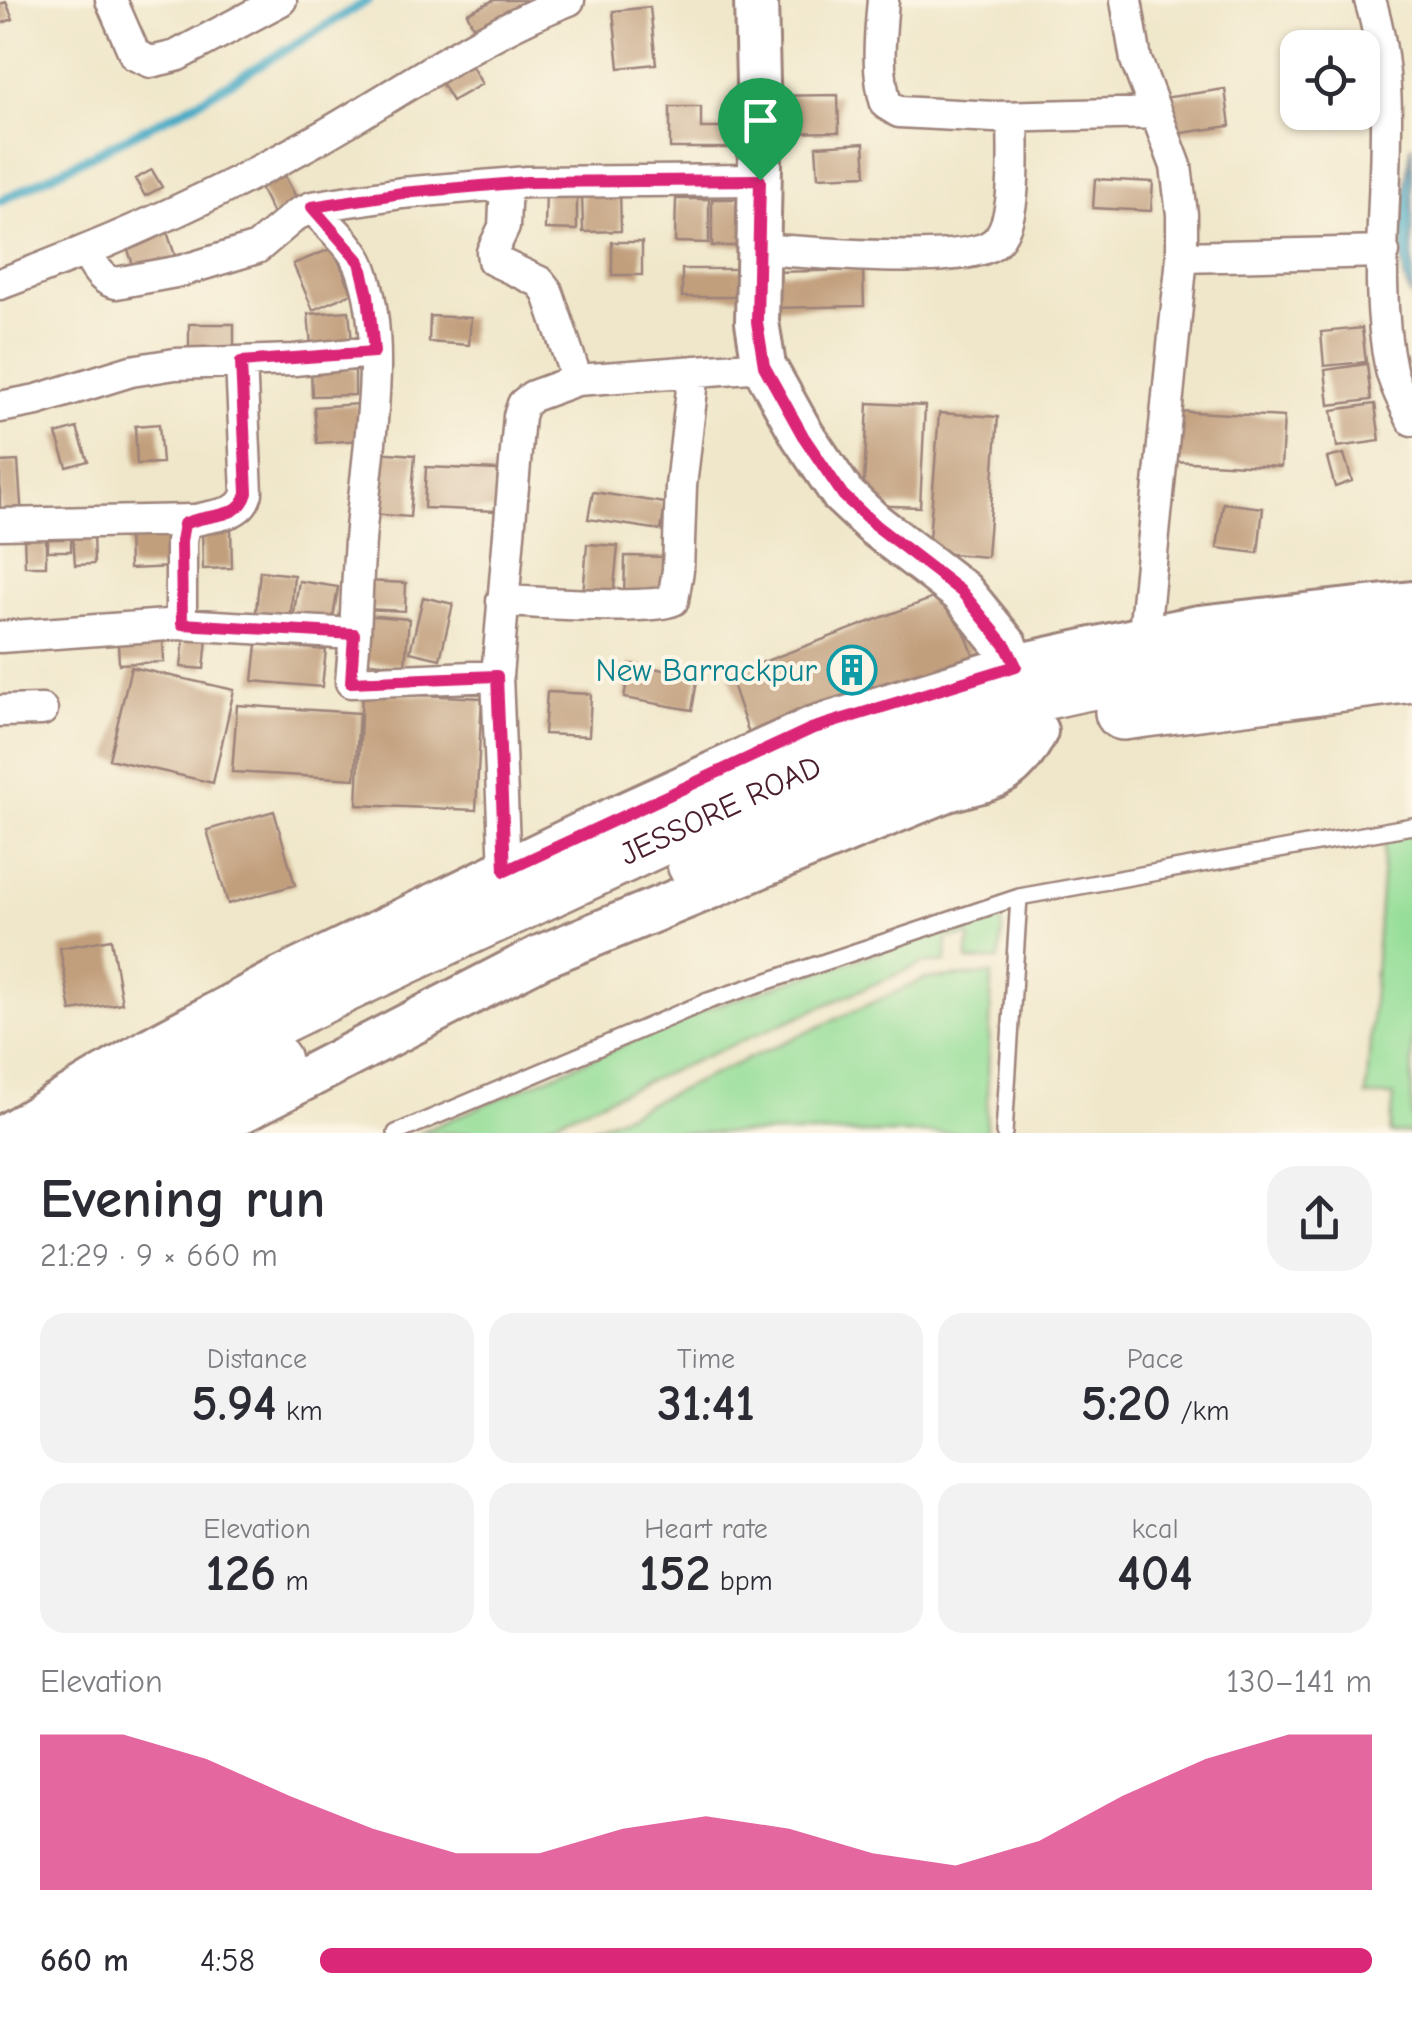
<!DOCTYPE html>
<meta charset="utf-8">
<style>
body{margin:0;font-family:"Comic Neue",sans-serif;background:#f2f2f3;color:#2b2b33;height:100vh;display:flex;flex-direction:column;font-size:38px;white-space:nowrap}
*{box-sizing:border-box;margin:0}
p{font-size:32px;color:#7c7c81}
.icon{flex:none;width:55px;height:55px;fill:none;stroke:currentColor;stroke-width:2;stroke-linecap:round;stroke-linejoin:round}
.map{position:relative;height:1133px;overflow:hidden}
.details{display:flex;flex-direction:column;background:#fff;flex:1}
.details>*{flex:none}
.tools{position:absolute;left:1280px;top:30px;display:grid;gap:20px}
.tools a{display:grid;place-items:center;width:100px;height:100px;border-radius:20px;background:#fff;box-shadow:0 2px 8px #0004;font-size:50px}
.pin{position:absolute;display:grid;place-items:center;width:85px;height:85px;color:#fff;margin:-102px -42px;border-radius:50% 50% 50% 0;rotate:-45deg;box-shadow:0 0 10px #0007}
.pin .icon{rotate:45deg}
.round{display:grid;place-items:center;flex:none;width:105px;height:105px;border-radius:30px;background:#f2f2f3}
.summary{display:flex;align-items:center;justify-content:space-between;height:170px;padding:0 40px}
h1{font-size:55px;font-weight:800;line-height:75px}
.figures{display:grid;grid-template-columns:repeat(3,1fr);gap:15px;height:170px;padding:10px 40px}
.figures div{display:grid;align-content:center;border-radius:25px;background:#f2f2f3;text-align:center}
.figures b{font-size:50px;font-weight:800}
.figures small{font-size:28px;font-weight:400}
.figures p{font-size:28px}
.chart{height:280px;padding:20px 40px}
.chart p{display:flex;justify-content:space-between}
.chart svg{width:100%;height:180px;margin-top:10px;fill:#db2777;opacity:.7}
ul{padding:0 40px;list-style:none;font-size:32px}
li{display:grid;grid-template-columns:160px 120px 1fr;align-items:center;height:75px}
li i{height:25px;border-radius:12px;background:#db2777}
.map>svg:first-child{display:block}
.green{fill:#96de99;stroke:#707e62;stroke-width:2.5}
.water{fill:#46aac5;stroke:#486478;stroke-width:2.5}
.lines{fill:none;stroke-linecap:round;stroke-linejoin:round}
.stream{stroke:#46aac5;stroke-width:9}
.building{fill:#c19e7c}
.lane-casing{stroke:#9d837a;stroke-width:20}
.street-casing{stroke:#9d837a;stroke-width:35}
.secondary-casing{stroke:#9d837a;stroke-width:48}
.highway-casing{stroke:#9d837a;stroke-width:60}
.lane{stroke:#fff;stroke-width:15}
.street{stroke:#fff;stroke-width:30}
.secondary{stroke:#fff;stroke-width:42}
.highway{stroke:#fff;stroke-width:55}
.route-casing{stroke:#fff;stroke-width:20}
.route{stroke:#db2777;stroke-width:12}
.labels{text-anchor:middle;stroke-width:8;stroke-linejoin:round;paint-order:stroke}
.culture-label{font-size:32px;fill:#0d838f;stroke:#fcf5e5;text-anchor:end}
.street-label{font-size:32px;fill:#4a1f2b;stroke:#fcf5e5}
</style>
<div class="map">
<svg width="1412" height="1133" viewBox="0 0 1412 1133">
<rect width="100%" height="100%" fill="#fcf5e5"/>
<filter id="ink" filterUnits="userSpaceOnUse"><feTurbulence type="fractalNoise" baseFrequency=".01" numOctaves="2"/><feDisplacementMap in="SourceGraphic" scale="20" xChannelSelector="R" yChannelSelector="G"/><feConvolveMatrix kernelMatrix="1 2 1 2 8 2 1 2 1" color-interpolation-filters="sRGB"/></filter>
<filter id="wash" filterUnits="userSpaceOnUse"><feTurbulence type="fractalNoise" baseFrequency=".0048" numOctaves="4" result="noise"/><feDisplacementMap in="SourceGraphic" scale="40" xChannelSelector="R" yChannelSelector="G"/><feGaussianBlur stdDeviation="2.25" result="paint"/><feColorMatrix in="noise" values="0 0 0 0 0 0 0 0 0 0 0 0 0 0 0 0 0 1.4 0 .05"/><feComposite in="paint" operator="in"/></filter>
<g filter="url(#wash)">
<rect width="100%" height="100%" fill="#f0e7ca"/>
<path class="green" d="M1412,833V1133H1390L1394,1096H1366L1385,835Z
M994,914L1003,925L999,960L967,961L970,936L947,938L946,962L921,964L527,1133H419L706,1009Z
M992,974L986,1133H583L925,979Z"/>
<path class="water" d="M1412,144V298C1391,266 1406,182 1412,144Z"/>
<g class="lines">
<path class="stream" d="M0,201L194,104L369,0"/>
</g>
<g id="blocks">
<path class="building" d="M494,0H526L532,14L479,39L467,13Z
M6,2L13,19L0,24V4Z
M650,7L656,64L619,68L613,11Z
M470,63L482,84L452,101L440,81Z
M1225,89L1230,126L1168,135L1163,98Z
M838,95L839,132L765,133V96Z
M670,107H701V128H737V148H670Z
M864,143L866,175L818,177L816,146Z
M152,170L162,187L145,196L135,179Z
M283,172L299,203L274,216L258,184Z
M1095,179L1153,182L1151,211L1093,208Z
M546,189H577V230L545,229Z
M620,190L621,231L583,232L582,191Z
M676,199H709V243L675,242Z
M712,199H747L746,246H712Z
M166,229L178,264L137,277L125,241Z
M612,242H642V275H612Z
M333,248L352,293L313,310L293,264Z
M682,269H746V297H682Z
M863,270L864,306L772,308L771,272Z
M349,311L353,352L312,356L308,314Z
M430,316L471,318L469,345L429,342Z
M189,324H234V360H189Z
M1362,328L1366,362L1324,366L1321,332Z
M1367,364L1371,400L1329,405L1325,370Z
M355,368V395L312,396L311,369Z
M868,403L925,406L920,507L863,505Z
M358,404L361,440L317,443L314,407Z
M1375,404L1380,441L1337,447L1332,410Z
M1176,411L1284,417L1281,467L1173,461Z
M939,413L998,417L987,557L928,552Z
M159,424L162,463L137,464L135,426Z
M77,428L88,461L67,467L56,434Z
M375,452L415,455L410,517L370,514Z
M1344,454L1352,481L1335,487L1327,458Z
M18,461L22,519L0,521V462Z
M426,467L498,470L497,511L424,508Z
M593,492L665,503L661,530L588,519Z
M1223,503L1263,508L1258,553L1217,548Z
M202,527H231L232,568L203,569Z
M172,528L173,567L129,569L128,529Z
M48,531H71V551H48Z
M93,532L94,564L75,565L73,533Z
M24,534H46V566H25Z
M587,544L618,546L613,598L583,596Z
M625,556L667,557L666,600L624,599Z
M260,571L294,575L290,625L255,622Z
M299,581L338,587L331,630L292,624Z
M366,581L406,583L405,611L365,609Z
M949,592L977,664L752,743L729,675Z
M423,597L453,604L440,659L410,652Z
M363,615L409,619L405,665L359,661Z
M184,637L207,639L204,669L181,667Z
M163,640L164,662L119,664L118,643Z
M257,644L326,650L322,687L253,681Z
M630,664L698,676L692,710L624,698Z
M131,667L234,690L213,783L109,759Z
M362,692L482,698L476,810L357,805Z
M547,692L591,694L589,736L544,734Z
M237,705L359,713L355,779L232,772Z
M274,811L295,885L228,904L207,830Z
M111,939L122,1003L71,1011L60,948Z"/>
</g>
</g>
<g filter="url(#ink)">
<use href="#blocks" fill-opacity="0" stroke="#9d837a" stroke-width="2.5"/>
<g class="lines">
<g class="lane-casing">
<path id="lane" d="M396,1133L708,1001L1019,897L1412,826
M1004,1133L1019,897"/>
</g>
<g class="street-casing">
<path id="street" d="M111,0L135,55L151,62L176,56L281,0
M883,0C880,36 876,69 886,104L899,112L994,117L1156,113
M1126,0L1136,60L1176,166L1182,214V257L1142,653
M1370,0C1407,120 1365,248 1391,370C1395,387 1405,404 1412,420
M506,184L504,227L492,252L493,260L540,282L547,291L577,380
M312,207C327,224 353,246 361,267C388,340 369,442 362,518C358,557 357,595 355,634
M757,249C801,251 964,268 994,243C1019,223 1013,147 1013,117
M86,252C94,265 100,280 116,283L181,271L257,248L296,215L312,207L343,202L402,193L527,182L760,180
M1182,257L1384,252
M0,284C108,244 213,198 314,141C398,94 478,35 569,0
M0,407L37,400L131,371L175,364L294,360L373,352
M0,524L193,520
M502,601C535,602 649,611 673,600L678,570L681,486L694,371
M181,624V541L184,524C207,513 240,520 247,493L241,362
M0,637L181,624L355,634L351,682L497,676L519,416L523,404L533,396L577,380L764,366
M497,676L505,871
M0,711L42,710"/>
</g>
<g class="secondary-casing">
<path id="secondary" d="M756,0L760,165L757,322L764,366L803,436L843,495L875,525L962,592L1006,646L1016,666
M10,1133L149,1050L283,978L594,828L811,729L1016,666L1143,638L1199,627L1412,603
M209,1133L234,1115L540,957L947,790C995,777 1012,778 1036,731"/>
</g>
<g class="highway-casing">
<g id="highway">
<path d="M1123,712L1412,674"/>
<path d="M695,863L851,792L1014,737"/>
<path id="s1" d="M78,1133C195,1049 330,992 459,931C541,893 624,855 706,816C775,784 842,751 915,727C1076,674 1244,655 1412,635"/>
<path d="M147,1133L273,1061"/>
</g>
</g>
<use href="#lane" class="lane"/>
<use href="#street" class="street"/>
<use href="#secondary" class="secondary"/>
<use href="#highway" class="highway"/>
</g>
</g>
<g class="lines" filter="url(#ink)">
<g class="route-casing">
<path id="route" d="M760,180L757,322L764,366L803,436L843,495L875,525L962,592L1006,646L1016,666L811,729L505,871L497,676L351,682L354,634L182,624L181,541L184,524C207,513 240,520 247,493L241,362L374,352L368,295L360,262L312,207L402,193L527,182Z"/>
</g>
<use href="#route" class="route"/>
</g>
<defs>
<g id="building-ring" transform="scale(2.5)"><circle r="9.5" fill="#fcf5e5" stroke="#0f9aa8" stroke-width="1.5"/><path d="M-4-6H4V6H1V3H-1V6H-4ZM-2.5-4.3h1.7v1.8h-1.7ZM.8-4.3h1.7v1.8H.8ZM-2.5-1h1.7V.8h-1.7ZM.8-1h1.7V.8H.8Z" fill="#0f9aa8"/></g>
</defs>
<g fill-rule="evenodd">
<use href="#building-ring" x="852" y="670"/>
</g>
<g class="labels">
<g class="culture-label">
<text x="817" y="681">New Barrackpur</text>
</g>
<g class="street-label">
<text dy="11" stroke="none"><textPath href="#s1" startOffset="720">JESSORE ROAD</textPath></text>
</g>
</g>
</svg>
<div class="tools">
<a><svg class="icon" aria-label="locate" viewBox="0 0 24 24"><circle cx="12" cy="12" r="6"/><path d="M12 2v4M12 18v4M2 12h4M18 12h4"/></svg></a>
</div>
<div class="pin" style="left:760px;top:180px;background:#1e9e55"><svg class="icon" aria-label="arrive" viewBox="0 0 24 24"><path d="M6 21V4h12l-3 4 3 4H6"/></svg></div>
</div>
<section class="details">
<div class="summary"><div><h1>Evening run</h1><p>21:29 · 9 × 660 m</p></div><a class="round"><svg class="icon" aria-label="share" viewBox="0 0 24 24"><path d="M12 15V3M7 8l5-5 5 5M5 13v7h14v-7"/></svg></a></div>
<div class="figures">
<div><p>Distance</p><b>5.94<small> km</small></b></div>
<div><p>Time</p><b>31:41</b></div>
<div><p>Pace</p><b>5:20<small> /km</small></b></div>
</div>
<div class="figures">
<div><p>Elevation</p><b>126<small> m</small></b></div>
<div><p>Heart rate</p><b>152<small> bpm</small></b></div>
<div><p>kcal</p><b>404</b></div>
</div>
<div class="chart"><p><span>Elevation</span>130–141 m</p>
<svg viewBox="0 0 160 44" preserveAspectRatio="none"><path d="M0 44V6L10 6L20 12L30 21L40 29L50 35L60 35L70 29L80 26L90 29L100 35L110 38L120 32L130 21L140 12L150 6L160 6V44z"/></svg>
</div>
<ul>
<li><b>660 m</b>4:58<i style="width:100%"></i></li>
</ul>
</section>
